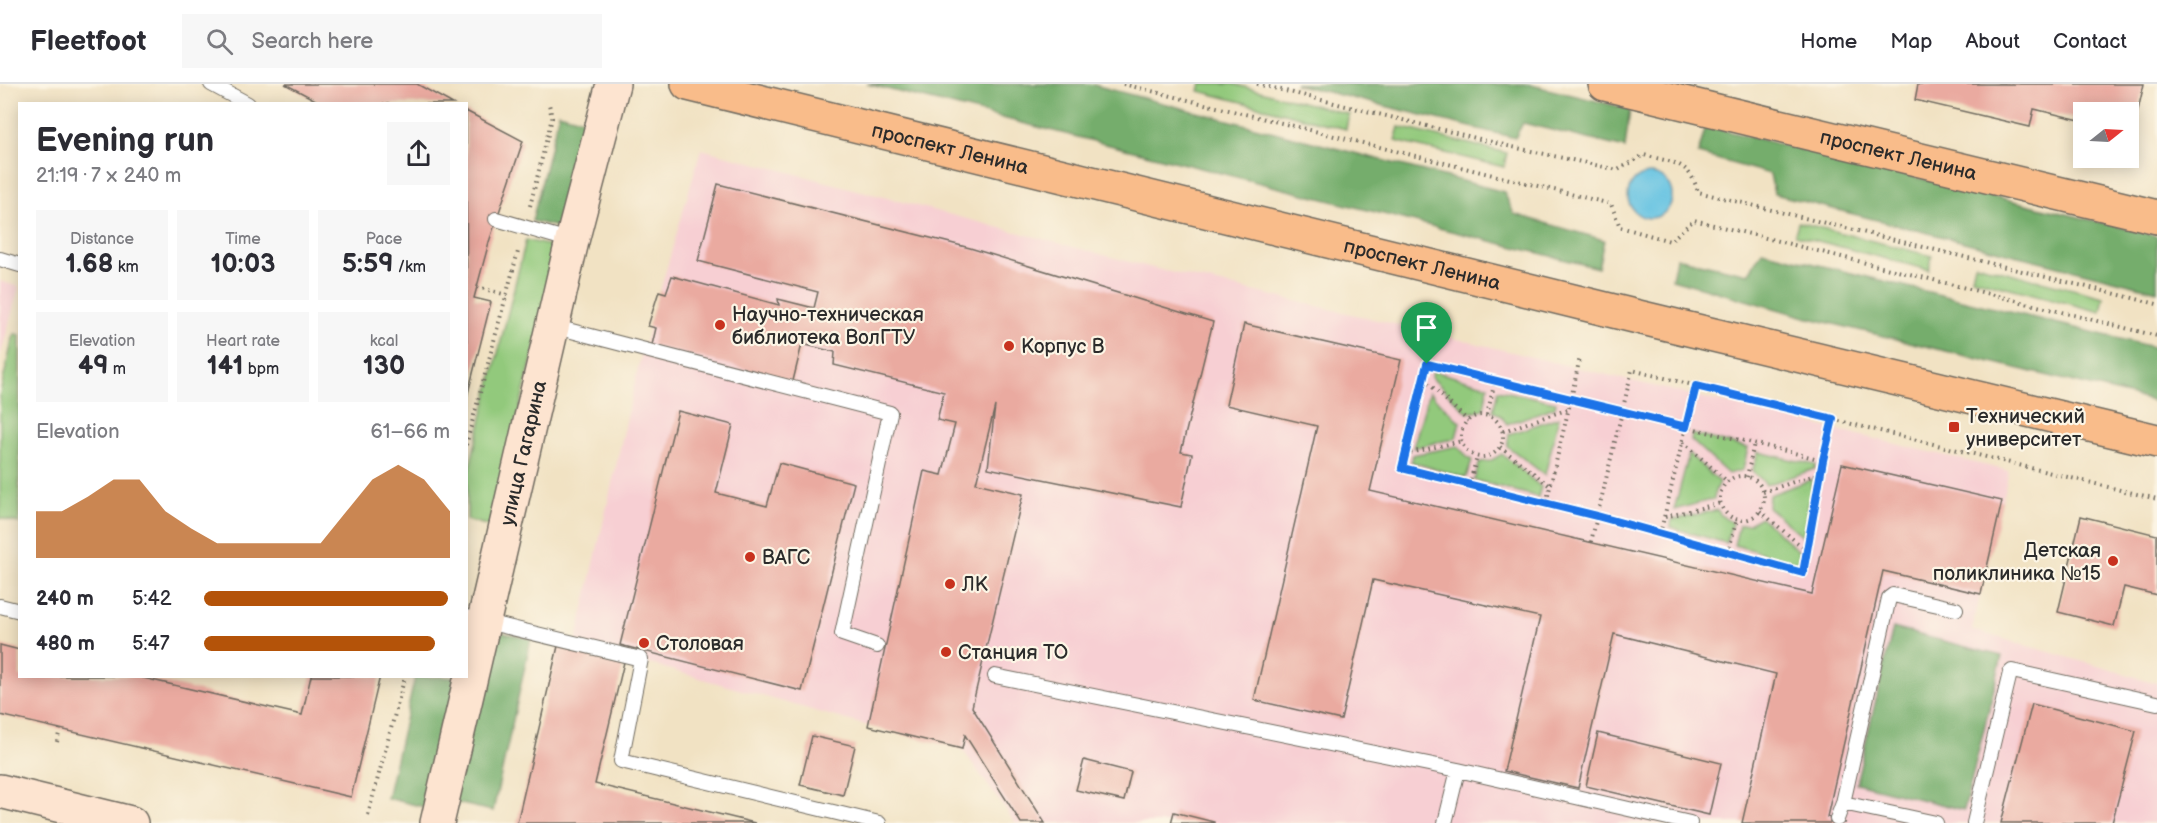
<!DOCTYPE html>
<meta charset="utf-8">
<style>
body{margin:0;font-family:"Balsamiq Sans",sans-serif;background:#f7f7f7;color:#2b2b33;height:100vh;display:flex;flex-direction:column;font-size:22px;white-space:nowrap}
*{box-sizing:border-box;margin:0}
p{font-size:20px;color:#7c7c81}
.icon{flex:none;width:33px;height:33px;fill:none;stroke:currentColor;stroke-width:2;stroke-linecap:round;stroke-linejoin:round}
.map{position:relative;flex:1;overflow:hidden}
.details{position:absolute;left:18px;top:18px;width:450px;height:576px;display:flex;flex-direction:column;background:#fff;border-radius:0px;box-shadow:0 3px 15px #0003}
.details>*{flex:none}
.needle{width:39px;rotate:72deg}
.buttons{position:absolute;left:2073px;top:18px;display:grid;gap:12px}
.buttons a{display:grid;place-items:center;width:66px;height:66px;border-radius:0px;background:#fff;box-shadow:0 3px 15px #0003;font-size:30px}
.pin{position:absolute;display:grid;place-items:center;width:51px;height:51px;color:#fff;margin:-62px -26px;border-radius:50% 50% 50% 0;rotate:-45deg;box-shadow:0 0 6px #0007}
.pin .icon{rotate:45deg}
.round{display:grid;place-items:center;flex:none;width:63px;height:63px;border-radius:0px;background:#f7f7f7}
.summary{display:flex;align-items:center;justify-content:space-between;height:102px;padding:0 18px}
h1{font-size:33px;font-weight:600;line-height:45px}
.metrics{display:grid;grid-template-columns:repeat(3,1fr);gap:9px;height:102px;padding:6px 18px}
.metrics div{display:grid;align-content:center;border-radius:0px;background:#f7f7f7;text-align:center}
.metrics b{font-size:26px;font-weight:600}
.metrics small{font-size:16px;font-weight:400}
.metrics p{font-size:16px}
.chart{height:168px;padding:12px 18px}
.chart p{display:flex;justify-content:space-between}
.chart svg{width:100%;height:108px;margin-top:6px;fill:#b45309;opacity:.7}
ul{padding:0 18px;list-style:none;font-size:20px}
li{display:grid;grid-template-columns:96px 72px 1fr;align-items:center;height:45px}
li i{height:15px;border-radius:8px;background:#b45309}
header{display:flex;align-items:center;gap:36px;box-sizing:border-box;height:84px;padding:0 30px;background:#fff;border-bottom:2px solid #e1e1e2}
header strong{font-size:28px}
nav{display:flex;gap:33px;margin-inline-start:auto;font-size:21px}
.search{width:420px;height:54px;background:#f7f7f7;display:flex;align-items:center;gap:15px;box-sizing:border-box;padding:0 21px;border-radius:0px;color:#7c7c81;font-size:22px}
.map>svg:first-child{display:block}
.built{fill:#f7cfd3}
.green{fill:#92c97c;stroke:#5e7a54;stroke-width:1.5}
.forest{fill:#75ad6c;stroke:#506c4c;stroke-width:1.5}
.water{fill:#64c2e2;stroke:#487686;stroke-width:1.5}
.building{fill:#eaaaa0}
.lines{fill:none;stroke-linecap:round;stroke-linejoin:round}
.lane-casing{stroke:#706b60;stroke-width:16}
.secondary-casing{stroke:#706b60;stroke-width:36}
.primary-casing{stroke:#706b60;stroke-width:36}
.path{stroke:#706b60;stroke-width:4;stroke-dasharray:1.5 4.5;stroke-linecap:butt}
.lane{stroke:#fff;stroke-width:14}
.secondary{stroke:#fde4d0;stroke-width:33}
.primary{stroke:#f9bc8a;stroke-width:33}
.route-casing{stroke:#fff;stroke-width:12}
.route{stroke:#1a73e8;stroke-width:8}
.poi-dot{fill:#c8321e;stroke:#fcf5e5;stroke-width:2}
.labels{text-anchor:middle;stroke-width:4.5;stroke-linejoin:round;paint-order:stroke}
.street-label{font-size:20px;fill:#2b2b2b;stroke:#fcf5e5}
.poi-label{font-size:20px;fill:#2b2b2b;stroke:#fcf5e5;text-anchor:start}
</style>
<header>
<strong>Fleetfoot</strong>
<div class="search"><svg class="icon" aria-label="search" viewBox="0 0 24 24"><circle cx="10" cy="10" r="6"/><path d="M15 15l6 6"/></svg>Search here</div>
<nav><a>Home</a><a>Map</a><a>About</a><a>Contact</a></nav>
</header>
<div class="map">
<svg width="2157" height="739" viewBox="0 0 2157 739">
<rect width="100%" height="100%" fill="#fcf5e5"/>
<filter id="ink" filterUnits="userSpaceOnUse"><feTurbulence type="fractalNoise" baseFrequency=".0167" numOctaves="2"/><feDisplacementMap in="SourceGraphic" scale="12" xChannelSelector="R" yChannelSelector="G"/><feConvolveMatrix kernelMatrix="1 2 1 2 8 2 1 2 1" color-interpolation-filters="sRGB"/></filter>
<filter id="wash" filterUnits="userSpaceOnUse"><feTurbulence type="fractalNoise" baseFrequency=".008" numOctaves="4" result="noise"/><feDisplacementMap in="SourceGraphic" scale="24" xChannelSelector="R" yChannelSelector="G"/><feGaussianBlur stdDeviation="1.35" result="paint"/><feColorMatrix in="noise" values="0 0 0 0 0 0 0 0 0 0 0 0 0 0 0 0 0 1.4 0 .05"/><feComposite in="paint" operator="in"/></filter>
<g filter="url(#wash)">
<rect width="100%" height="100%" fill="#f1e2c3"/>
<path class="built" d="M701,65L1157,185L1407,243L2009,387L1972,546L2157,599V739H1015L962,665L868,642L576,559L639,280Z
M0,197L19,203L0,274Z"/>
<path class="green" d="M1201,0H1233L1349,30L1346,45L1199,7Z
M1399,43L1507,69L1504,83L1395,57Z
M1798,138L1932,172L1929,186L1795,151Z
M526,156L560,164L490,442L467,436V394Z
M1975,180L2104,213L2101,228L1972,194Z
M14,250L20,251L19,439L0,434V309Z
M1433,287L1488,302L1484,325L1468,329L1431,293Z
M1498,306L1556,318L1555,323L1507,340L1501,332L1493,327Z
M1429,308L1460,338L1456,354L1413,364Z
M1559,333L1545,391L1507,362L1509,350Z
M1692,350L1748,364L1743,386L1728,390L1691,356Z
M1458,362L1467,373L1472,376L1466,394L1411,378L1412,371Z
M1758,368L1816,381L1815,385L1766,401L1760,394L1752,388Z
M1502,370L1541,403L1538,413L1474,396L1480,378L1490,377Z
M1689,370L1719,398L1715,407L1714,415L1674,426Z
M1813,395L1803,453L1768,423L1769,411Z
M1717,426L1721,431L1732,439L1726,459L1670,443L1672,436Z
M1761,433L1800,468L1798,479L1734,461L1739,441L1748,440Z"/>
<path class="forest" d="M867,0H1090L1504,108L1514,130L1604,156L1598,184Z
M1295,0H1527L1630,25L1625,64L1523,39L1515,54Z
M559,29L588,37L561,144L532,137Z
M1706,42L2157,152V207L1774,110L1770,90L1698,70Z
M1762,167L2157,264V318L1805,233L1672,195L1676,174L1748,190Z
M1893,544L2002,572L1964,726L1856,699Z
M490,546L531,555L493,727L452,718Z
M415,593H459L428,724L387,714Z"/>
<path class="water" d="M1628 112a22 22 0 1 1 44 0a22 22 0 1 1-44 0Z"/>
<g id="blocks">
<path class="building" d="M285,0H417L453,20H323Z
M1918,0H2144L2133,48L2128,47V28H2084V37L2034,25L2030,43L1915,16Z
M466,27L523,57L489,158L474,214L491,218L467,313Z
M718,100L970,164L1213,238L1181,368L1192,370L1181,423L988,384L995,322L976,399L1023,410L972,623L1045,739H1021L965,651L962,665L868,642L924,387L942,391L955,340L937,336L944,308L834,281L835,268L802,260L793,297L652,261L656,244L648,242L659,207L666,209L672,192L779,221L778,215L814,224L818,208L698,177Z
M1244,240L1401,276L1370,407L1812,510L1842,380L2002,417L1981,510L1883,487L1827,733L1846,739H1742L1776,590L1614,550L1578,704L1504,687L1540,533L1373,496L1341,636L1254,616L1317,342L1226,321Z
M678,327L733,341L716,409L767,422L779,379L854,399L802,607L620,561Z
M2081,432L2157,451V511L2124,503L2114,542L2058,528Z
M0,561L20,566V592H135L302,631L311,592H380L351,713L0,631Z
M558,562L624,578L595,700L755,739H517Z
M2032,620L2136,647L2112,739H2001Z
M1598,649L1721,679L1709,731L1586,702Z
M812,652L855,662L843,711L800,701Z
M1084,676L1131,688L1124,717L1076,706Z
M1174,728L1214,738V739H1171Z"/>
</g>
</g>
<g filter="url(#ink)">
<use href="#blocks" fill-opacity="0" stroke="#706b60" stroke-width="1.5"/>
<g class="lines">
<g class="lane-casing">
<path id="lane" d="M211,0L248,20
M496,135L572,157
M0,175L20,181
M552,242L890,329L842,550L877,562
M0,522L20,527
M466,533L641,575L621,677L879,739
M995,592L1458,686L1445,739
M1458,686L1690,739
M1843,719L1936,739
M1837,735L1843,719L1889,514L1893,511L1956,525
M1974,739L2010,589L2012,587L2157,619"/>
</g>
<g class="secondary-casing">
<g id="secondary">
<path d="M0,707L131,739"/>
<path id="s1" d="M437,739L572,157L613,0"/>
</g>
</g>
<g class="primary-casing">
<g id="primary">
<path id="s2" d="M688,0L1634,232L2157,357"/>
<path id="s3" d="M1605,0L2157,133"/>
</g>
</g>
<path class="path" d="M1123,0L1611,120L1620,143L1670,157L1694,136L2157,252
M1257,0L1508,62L1618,86L1644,71C1672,79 1689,76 1698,108L2157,220
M530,122L552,34L549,20
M477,203L507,211
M1427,280L1571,315L1546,420L1402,384Z
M1427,280L1437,234
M1424,295L1468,337
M1461 352a21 21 0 1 1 42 0a21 21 0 1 1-42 0Z
M1487,331L1495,297
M1503,347L1569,325
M1683,358L1728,398
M466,361L519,164
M1500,363L1550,402
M1405,370L1462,357
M1823,376L1833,336
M1720 414a22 22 0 1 1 44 0a22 22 0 1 1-44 0Z
M1747,393L1754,359
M1469,401L1477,373
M1763,408L1821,389
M1546,420L1803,489L1823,376L1571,315L1580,273
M1760,427L1807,467
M1665,433L1721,419
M1660,450L1696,302
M1591,458L1632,286L2157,415
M1728,469L1737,435
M57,658L60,645
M368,731L405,592"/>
<use href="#lane" class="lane"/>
<use href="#secondary" class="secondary"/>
<use href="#primary" class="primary"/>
</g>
</g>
<g class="lines" filter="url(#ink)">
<g class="route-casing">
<path id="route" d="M1427,280L1686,343L1696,302L1833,335L1823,376L1803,489L1597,432L1402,384Z"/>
</g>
<use href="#route" class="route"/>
</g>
<g class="poi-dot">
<circle cx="720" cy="241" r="6"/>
<circle cx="1009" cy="262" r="6"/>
<rect x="1948" y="337" width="12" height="12" rx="3"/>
<circle cx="750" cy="473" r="6"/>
<circle cx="2113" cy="477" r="6"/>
<circle cx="950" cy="500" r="6"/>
<circle cx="644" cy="559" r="6"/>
<circle cx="946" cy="568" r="6"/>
</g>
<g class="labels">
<g class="street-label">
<text dy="7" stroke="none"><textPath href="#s2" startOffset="270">проспект Ленина</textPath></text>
<text dy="7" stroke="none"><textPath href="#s3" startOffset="302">проспект Ленина</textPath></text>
<text dy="7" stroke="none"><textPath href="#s2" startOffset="756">проспект Ленина</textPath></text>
<text dy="7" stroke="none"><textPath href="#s1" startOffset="380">улица Гагарина</textPath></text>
</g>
<g class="poi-label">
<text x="732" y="237">Научно-техническая<tspan x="732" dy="23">библиотека ВолГТУ</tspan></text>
<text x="1021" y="269">Корпус В</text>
<text x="1966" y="339">Технический<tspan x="1966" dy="23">университет</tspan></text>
<text x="2101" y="473" text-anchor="end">Детская<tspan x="2101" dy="23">поликлиника №15</tspan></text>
<text x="762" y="480">ВАГС</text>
<text x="962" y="507">ЛК</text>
<text x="656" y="566">Столовая</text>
<text x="958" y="575">Станция ТО</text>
</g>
</g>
</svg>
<div class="buttons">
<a><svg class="needle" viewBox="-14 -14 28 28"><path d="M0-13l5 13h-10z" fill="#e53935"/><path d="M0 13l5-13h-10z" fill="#7c7c81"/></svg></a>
</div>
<div class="pin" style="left:1427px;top:280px;background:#1e9e55"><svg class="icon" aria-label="arrive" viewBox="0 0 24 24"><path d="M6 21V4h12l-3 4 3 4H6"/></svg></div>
<section class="details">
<div class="summary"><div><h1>Evening run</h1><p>21:19 · 7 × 240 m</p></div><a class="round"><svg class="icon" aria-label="share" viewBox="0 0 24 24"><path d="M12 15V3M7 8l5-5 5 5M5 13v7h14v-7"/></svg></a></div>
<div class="metrics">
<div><p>Distance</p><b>1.68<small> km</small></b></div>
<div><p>Time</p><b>10:03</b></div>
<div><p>Pace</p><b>5:59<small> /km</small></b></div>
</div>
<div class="metrics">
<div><p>Elevation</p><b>49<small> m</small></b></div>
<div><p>Heart rate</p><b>141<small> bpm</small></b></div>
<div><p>kcal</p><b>130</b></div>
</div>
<div class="chart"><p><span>Elevation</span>61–66 m</p>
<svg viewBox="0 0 160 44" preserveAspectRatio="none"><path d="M0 44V25L10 25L20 19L30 12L40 12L50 25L60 32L70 38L80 38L90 38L100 38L110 38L120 25L130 12L140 6L150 12L160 25V44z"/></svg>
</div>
<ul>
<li><b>240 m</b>5:42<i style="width:99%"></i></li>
<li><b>480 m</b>5:47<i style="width:94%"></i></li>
</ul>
</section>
</div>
